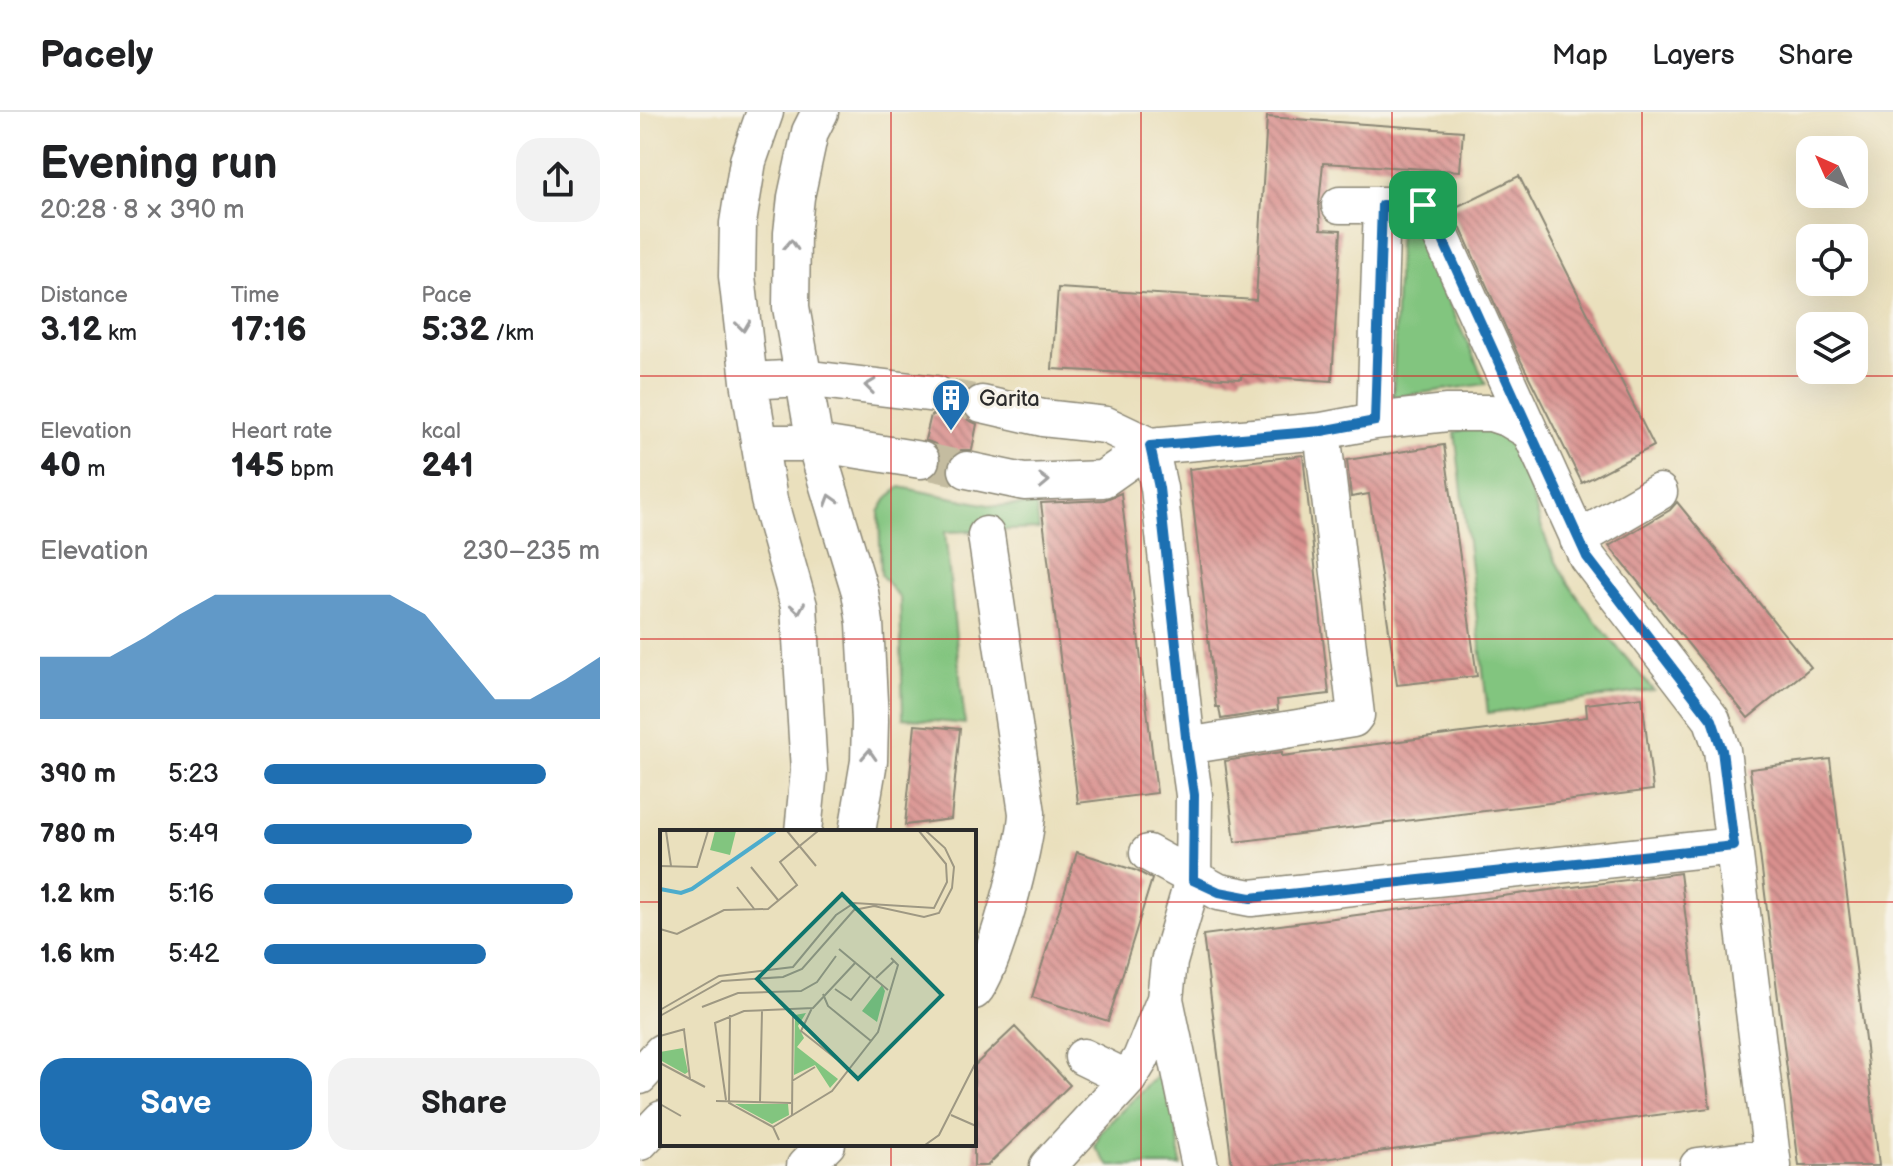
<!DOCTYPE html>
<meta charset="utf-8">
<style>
body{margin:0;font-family:"Balsamiq Sans",sans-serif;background:#f2f2f2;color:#202124;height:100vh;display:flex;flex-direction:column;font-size:30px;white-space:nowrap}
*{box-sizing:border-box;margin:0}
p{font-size:26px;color:#757577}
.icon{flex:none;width:44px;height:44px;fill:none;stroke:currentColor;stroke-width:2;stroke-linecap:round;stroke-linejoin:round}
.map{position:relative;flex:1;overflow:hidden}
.details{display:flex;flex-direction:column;background:#fff;width:640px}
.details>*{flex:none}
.needle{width:52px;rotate:315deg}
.buttons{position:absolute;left:1156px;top:24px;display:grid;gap:16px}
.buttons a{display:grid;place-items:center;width:72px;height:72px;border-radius:16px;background:#fff;box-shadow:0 8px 32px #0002;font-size:40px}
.pin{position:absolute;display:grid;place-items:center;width:68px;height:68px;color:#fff;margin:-34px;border-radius:16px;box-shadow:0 4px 12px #0006}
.round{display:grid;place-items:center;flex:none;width:84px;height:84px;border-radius:24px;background:#f2f2f2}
.overview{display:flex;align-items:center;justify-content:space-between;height:136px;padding:0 40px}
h1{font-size:44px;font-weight:800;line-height:60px}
.metrics{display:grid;grid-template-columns:repeat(3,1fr);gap:12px;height:136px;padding:8px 40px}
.metrics div{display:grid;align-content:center}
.metrics b{font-size:34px;font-weight:800}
.metrics small{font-size:22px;font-weight:400}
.metrics p{font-size:22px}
.chart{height:224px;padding:16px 40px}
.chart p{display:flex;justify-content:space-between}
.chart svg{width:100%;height:144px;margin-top:8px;fill:#1f6fb2;opacity:.7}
.primary-button{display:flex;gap:16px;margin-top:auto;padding:16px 40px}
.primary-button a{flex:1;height:92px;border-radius:24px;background:#1f6fb2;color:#fff;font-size:32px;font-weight:800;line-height:92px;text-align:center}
.primary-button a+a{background:#f2f2f2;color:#202124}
ul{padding:0 40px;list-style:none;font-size:26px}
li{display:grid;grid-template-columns:128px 96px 1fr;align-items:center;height:60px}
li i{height:20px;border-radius:10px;background:#1f6fb2}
header{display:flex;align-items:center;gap:48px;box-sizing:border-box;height:112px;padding:0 40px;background:#fff;border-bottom:2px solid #e0e0e0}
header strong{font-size:38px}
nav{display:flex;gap:44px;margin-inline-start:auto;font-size:28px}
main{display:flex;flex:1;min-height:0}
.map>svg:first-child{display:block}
.park{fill:#82c57f;stroke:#567855;stroke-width:2}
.building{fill:url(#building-back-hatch)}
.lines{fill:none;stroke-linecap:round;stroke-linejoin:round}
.minor-tunnel{stroke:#c4bca0;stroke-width:36;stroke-dasharray:36 18;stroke-linecap:butt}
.minor-casing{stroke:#8a8674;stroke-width:39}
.minor{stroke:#fff;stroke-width:36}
.oneway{stroke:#a0a0a0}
.route-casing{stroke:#fff;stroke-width:16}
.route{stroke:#1f6fb2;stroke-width:10}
.grid{fill:none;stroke:#d62828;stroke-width:2;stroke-opacity:0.55}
.labels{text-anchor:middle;stroke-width:6;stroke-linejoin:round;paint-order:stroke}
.poi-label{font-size:22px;fill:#2b2b2b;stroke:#f7f3e8;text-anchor:start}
.inset-river{fill:none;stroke:#4daccc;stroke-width:4}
.inset-road{fill:none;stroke:#9e9883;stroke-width:2}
.view{fill:#0f766e;fill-opacity:0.15;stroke:#0f766e;stroke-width:4}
.inset-edge{fill:none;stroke:#2b2b2b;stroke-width:4}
</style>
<header>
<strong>Pacely</strong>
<nav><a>Map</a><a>Layers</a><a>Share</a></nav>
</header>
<main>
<section class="details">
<div class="overview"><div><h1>Evening run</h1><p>20:28 · 8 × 390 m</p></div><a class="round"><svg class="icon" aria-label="share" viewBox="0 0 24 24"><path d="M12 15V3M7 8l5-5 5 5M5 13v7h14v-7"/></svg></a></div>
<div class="metrics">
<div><p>Distance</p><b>3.12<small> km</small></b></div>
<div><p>Time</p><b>17:16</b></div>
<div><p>Pace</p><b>5:32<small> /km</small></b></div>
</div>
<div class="metrics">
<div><p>Elevation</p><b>40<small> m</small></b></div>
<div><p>Heart rate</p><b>145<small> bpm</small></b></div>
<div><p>kcal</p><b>241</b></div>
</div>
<div class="chart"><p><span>Elevation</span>230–235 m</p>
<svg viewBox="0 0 160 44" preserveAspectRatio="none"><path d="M0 44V25L10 25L20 25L30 19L40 12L50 6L60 6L70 6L80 6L90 6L100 6L110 12L120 25L130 38L140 38L150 32L160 25V44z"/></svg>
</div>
<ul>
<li><b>390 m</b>5:23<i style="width:84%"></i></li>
<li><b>780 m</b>5:49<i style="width:62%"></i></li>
<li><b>1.2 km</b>5:16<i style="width:92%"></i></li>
<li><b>1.6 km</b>5:42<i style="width:66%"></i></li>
</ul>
<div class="primary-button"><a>Save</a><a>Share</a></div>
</section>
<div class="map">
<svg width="1253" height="1054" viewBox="0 0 1253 1054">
<defs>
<pattern id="building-back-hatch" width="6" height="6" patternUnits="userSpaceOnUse" patternTransform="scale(2)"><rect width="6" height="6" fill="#d9908e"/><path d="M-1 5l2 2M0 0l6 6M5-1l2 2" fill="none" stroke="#b07674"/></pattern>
</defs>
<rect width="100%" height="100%" fill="#f7f3e8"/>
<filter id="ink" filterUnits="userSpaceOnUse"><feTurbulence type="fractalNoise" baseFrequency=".0125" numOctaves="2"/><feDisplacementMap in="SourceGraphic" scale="16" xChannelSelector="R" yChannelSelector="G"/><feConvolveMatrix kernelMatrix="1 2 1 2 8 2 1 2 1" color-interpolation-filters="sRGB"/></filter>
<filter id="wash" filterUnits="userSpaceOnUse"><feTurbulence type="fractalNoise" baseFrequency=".006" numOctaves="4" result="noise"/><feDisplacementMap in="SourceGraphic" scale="32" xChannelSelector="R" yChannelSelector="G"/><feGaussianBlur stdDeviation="1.8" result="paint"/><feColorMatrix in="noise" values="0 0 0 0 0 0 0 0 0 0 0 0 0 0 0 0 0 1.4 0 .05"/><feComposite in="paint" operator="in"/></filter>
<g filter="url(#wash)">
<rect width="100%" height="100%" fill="#eae0bd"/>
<path class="park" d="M771,108L846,272L753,285L759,109Z
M832,316C848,319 859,319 869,332C890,362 895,402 909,435C932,488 977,533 1013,578L848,601L815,320Z
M260,375L354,394L396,393L399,417L305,420L325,612L263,606L260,487L241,463L239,400L248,385Z
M518,963H525L532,969L541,1054H470L455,1035L461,1019Z"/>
<g id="blocks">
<path class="building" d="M627,5L823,19L820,59L683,51L679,92L681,117L701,118L692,269L601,263V267L412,257L418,176L616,188Z
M879,64L1014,334L942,371L878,243L812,97Z
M316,278L325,280L321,288L322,299L328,308L337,312L332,338H321L312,343L307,359L299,357L302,351L300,340L295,332L285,328L291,303L304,302L312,295L317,285Z
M804,333L837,564L757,573L729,382L711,385L707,348Z
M663,343L689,582L637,588L638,598L581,607L579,595H576L549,357Z
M481,381L517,681L438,691L401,391L464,388Z
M1037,390L1171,555L1108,606L969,434L1030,398Z
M1002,585L1013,678L595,730L585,649L642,640V644L947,605L946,592Z
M275,613L320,617L311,707L265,713Z
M1190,647L1226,936L1239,1054H1159L1114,694L1110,657Z
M437,740L497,759L512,767L468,909L392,885Z
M1040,761L1070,996L631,1054H592L563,823Z
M375,915L430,973L347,1054H334V954Z"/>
</g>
</g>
<g filter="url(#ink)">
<use href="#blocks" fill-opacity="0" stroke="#8a8674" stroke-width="2"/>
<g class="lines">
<path class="minor-tunnel" d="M296,282L342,292
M281,348L327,358"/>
<g class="minor-casing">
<path id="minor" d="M125,0L108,49L98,111L97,164L109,269L129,388L159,494L169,659L163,720
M180,0L170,20L156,85L152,121L151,195L175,331L220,480L225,511L230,609L229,649L217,720
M700,93H783L788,95L947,445L1072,608L1082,638L1133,1054
M109,269L163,266L296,282
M342,292L403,306L466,313L510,334
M735,309L742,93
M119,331H175L281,348
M510,334L519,376L547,634L554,683L553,768L529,850L525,887L560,1054
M327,358L384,370L463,367L510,334L682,319L735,309L807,301H851L869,307L889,319
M938,427L1019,380
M547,634L713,607L716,603L682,319
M508,741L579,780L611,786L1094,734
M334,879C354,857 386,734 387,701L346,423
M443,945L488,967
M0,964L22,940
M0,1030L22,1007
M165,1054L187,1032
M408,1054L488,967L501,946L525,887
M1058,1054L1131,1045"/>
</g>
<use href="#minor" class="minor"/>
</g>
<defs><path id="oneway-chevron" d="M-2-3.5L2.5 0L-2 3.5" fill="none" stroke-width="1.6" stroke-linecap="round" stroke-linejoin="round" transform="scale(2)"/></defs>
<g class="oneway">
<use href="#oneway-chevron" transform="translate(151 133) rotate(-87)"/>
<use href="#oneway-chevron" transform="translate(103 214) rotate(83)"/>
<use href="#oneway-chevron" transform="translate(230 274) rotate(-173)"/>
<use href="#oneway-chevron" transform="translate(404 369) rotate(-2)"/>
<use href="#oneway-chevron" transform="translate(191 388) rotate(-107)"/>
<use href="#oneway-chevron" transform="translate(158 496) rotate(81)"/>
<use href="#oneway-chevron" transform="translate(229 643) rotate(-87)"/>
</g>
</g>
<g class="lines" filter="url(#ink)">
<g class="route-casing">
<path id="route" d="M742,93L788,95L947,445L1072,608L1082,638L1094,734L611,786L579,780L553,768L554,683L547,634L519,376L510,334L682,319L735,309Z"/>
</g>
<use href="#route" class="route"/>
</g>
<path class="grid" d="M251,0V720M501,0V1054M752,0V1054M1002,0V1054M0,264H1253M0,527H1253M0,790H22M334,790H1253M251,1032V1054"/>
<defs>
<g id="building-pin" transform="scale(2)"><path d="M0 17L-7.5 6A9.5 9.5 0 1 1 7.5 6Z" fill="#1f6fb2" stroke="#f7f3e8"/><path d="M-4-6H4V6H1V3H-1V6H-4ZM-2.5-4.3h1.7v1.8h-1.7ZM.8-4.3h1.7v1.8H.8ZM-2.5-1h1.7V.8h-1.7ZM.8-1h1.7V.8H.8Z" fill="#fff"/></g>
</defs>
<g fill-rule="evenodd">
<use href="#building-pin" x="311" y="286"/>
</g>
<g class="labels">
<g class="poi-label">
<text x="339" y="294">Garita</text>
</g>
</g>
<g transform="translate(20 718)">
<rect width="316" height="316" fill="#eae0bd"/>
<path d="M55,1H76L70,25L50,20ZM222,155L225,161L217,192L202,181ZM146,183L138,196L144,208L137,217L178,249L170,258L155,235L134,245L135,185ZM23,218L28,242L25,244L0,230V222ZM75,274H128L129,285L112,294Z" fill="#82c57f"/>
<path class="inset-river" d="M0,59L21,63L32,59L115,1"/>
<path class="inset-road" d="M6,1L11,36M127,1L156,36M0,36L37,37L48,1M91,37L118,70M77,57L95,80M0,99L17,104L64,80L108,79L137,55L120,32L158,1M179,119L228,160M216,148L234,131M175,159L191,170L211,145M163,164L168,176L211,211M42,177L78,163L141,161L157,152L176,126M152,178L141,201L189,239M0,180L59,146L133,137L176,85L194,73L274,78L287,52L286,34L259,1M70,185L69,273L113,297L119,310M0,186L62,151L123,147L142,139L194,80L214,76L264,87L279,83L292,58L294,37L285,18L266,1M24,200L30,249M0,206L25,199M0,233L45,257M132,251L155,237M66,270L55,193L84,181L153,178L196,132M56,271L131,273M100,272L102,181M0,274L21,286M291,285L316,296M132,286L133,182M113,297L172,261L218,202L238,135L231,128M265,315L279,305L316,232"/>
<path class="view" d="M182,64L282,165L198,249L97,149Z"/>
<rect width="316" height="316" class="inset-edge"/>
</g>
</svg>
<div class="buttons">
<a><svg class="needle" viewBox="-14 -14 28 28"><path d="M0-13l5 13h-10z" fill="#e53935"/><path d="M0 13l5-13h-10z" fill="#757577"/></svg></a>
<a><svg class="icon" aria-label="locate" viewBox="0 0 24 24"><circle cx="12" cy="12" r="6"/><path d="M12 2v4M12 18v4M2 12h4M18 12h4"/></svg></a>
<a><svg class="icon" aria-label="layers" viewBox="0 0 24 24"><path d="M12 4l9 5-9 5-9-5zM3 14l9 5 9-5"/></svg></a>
</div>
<div class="pin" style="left:783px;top:93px;background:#1e9e55"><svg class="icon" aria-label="arrive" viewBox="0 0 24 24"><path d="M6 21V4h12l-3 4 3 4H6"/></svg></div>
</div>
</main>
